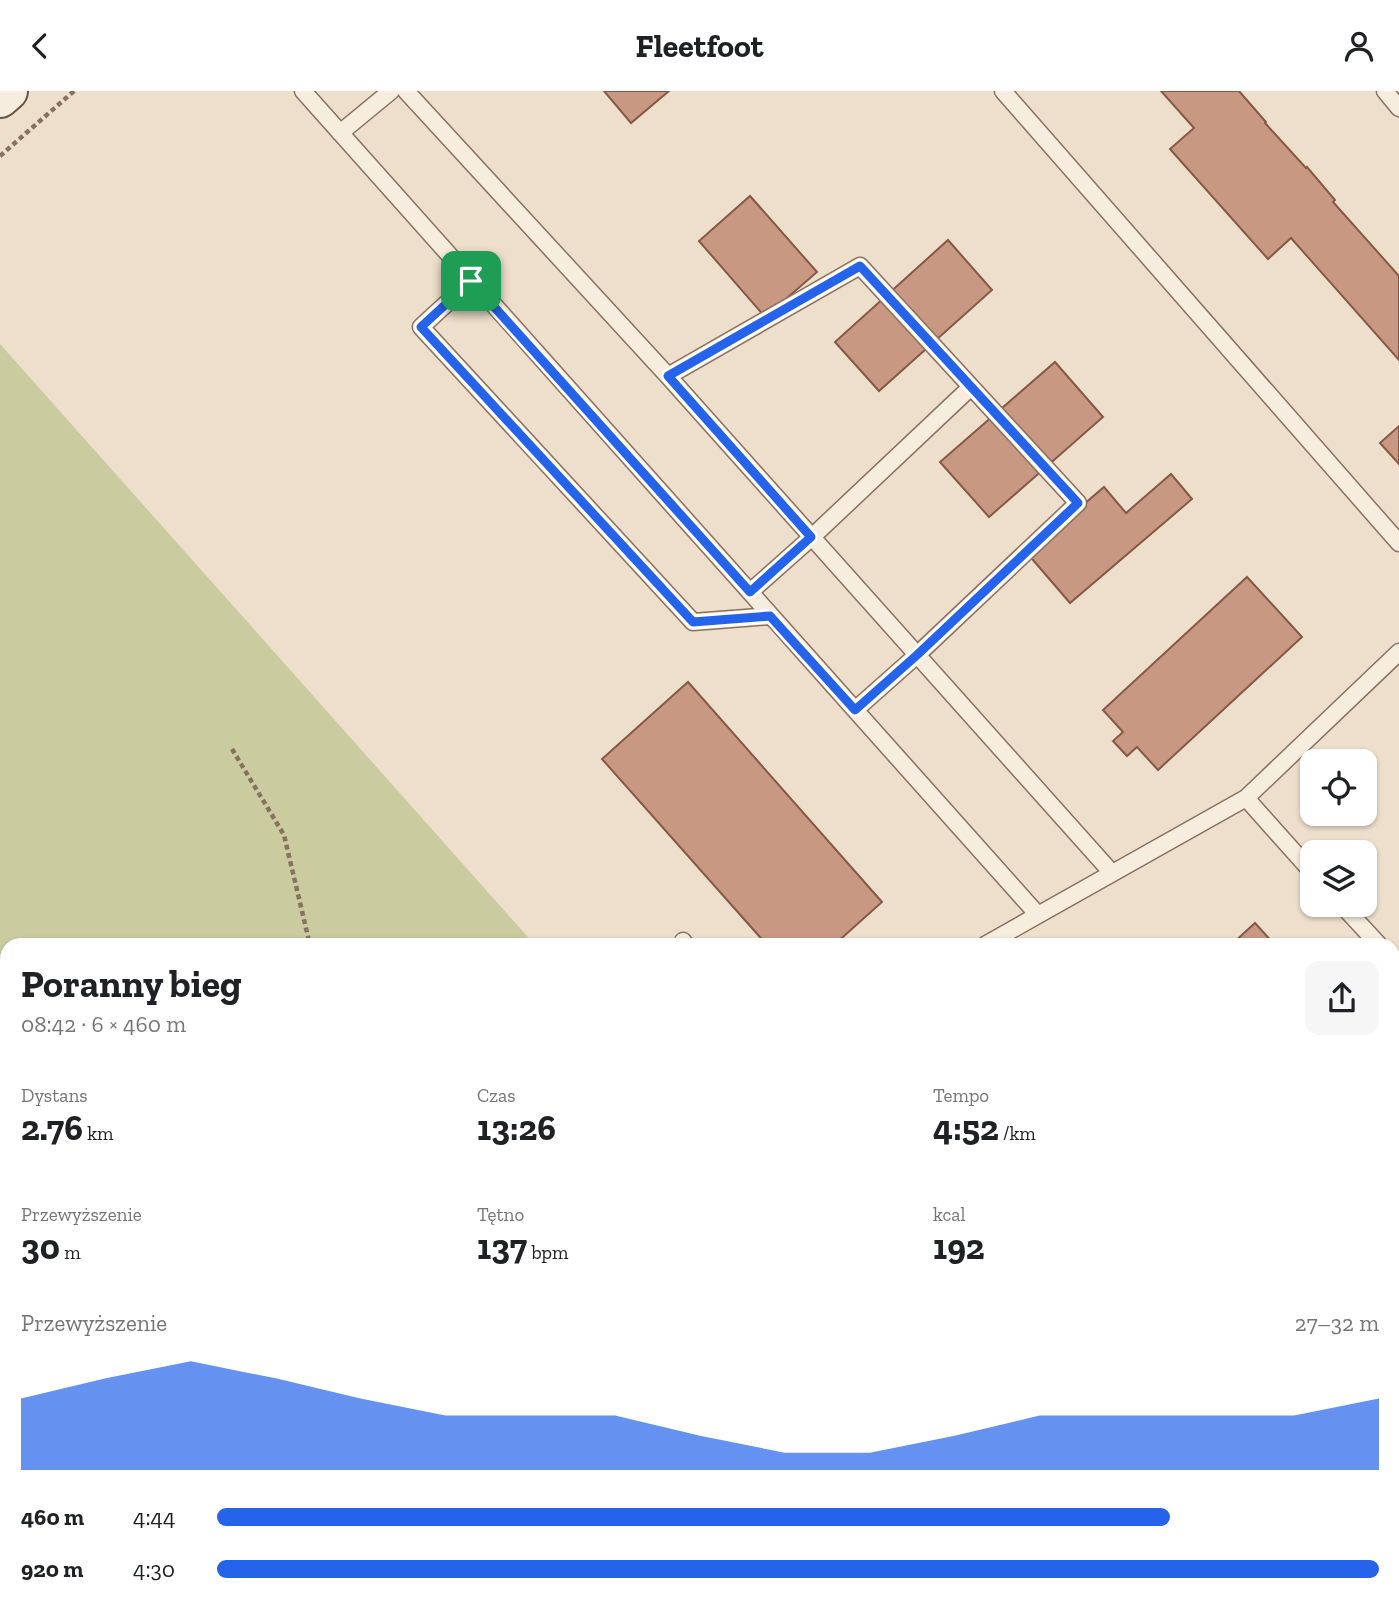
<!DOCTYPE html>
<html lang="pl">
<meta charset="utf-8">
<style>
body{margin:0;font-family:"Zilla Slab",serif;background:#f6f6f6;color:#202124;height:100vh;display:flex;flex-direction:column;font-size:26px;white-space:nowrap}
*{box-sizing:border-box;margin:0}
p{font-size:23px;color:#757577}
.icon{flex:none;width:38px;height:38px;fill:none;stroke:currentColor;stroke-width:2;stroke-linecap:round;stroke-linejoin:round}
.map{position:relative;flex:1;overflow:hidden}
.side{position:absolute;left:0px;top:847px;width:1400px;height:672px;display:flex;flex-direction:column;background:#fff;border-radius:21px 21px 0 0;box-shadow:0 2px 5px #0004}
.side>*{flex:none}
.tools{position:absolute;left:1300px;top:658px;display:grid;gap:14px}
.tools a{display:grid;place-items:center;width:77px;height:77px;border-radius:14px;background:#fff;box-shadow:0 2px 5px #0004;font-size:35px}
.pin{position:absolute;display:grid;place-items:center;width:60px;height:60px;color:#fff;margin:-30px;border-radius:14px;box-shadow:0 4px 10px #0006}
.round{display:grid;place-items:center;flex:none;width:74px;height:74px;border-radius:14px;background:#f6f6f6}
.headline{display:flex;align-items:center;justify-content:space-between;height:119px;padding:0 21px}
h1{font-size:38px;font-weight:800;line-height:52px}
.figures{display:grid;grid-template-columns:repeat(3,1fr);gap:10px;height:119px;padding:7px 21px}
.figures div{display:grid;align-content:center}
.figures b{font-size:35px;font-weight:800}
.figures small{font-size:19px;font-weight:400}
.figures p{font-size:19px}
.chart{height:196px;padding:14px 21px}
.chart p{display:flex;justify-content:space-between}
.chart svg{width:100%;height:126px;margin-top:7px;fill:#2563eb;opacity:.7}
ul{padding:0 21px;list-style:none;font-size:23px}
li{display:grid;grid-template-columns:112px 84px 1fr;align-items:center;height:52px}
li i{height:18px;border-radius:9px;background:#2563eb}
header{display:flex;justify-content:space-between;align-items:center;height:91px;padding:0 21px;background:#fff;font-size:32px;font-weight:800}
.map>svg:first-child{display:block}
.green{fill:#cacb9f}
.water{fill:#abc1b8;stroke:#719085;stroke-width:2}
.building{fill:#c89883;stroke:#865947;stroke-width:2}
.lines{fill:none;stroke-linecap:round;stroke-linejoin:round}
.lane-casing{stroke:#897160;stroke-width:19}
.secondary-casing{stroke:#6b5242;stroke-width:42}
.path{stroke:#897160;stroke-width:4.5;stroke-dasharray:5 3.5;stroke-linecap:butt}
.lane{stroke:#f7edde;stroke-width:16}
.secondary{stroke:#f7edde;stroke-width:38}
.route-casing{stroke:#fff;stroke-width:14}
.route{stroke:#2563eb;stroke-width:9}
</style>
<header><svg class="icon" aria-label="back" viewBox="0 0 24 24"><path d="M15 5l-7 7 7 7"/></svg>Fleetfoot<svg class="icon" aria-label="person" viewBox="0 0 24 24"><circle cx="12" cy="8" r="4"/><path d="M4 21q1-7 8-7t8 7"/></svg></header>
<div class="map">
<svg width="1399" height="1519" viewBox="0 0 1399 1519">
<rect width="100%" height="100%" fill="#eddfcb"/>
<path class="green" d="M0,253L535,854H7V1512H748L740,1519H0Z
M809,1512H972L963,1519H814Z"/>
<path class="water" d="M1399,1186V1386L1393,1391V1191Z
M1311,1512H1377L1382,1519H1302Z"/>
<path class="building" d="M604,0H669L631,32Z
M1161,0H1239L1266,31L1265,32L1306,77L1307,76L1335,109L1333,111L1399,185V269L1291,147L1268,168L1170,58L1194,37Z
M750,105L817,181L765,226L699,150Z
M948,149L992,199L879,300L835,251Z
M1055,271L1103,326L989,426L940,371Z
M1399,335V373L1380,352Z
M1171,383L1192,408L1070,512L1027,462L1104,396L1126,422Z
M1247,486L1302,546L1158,679L1137,656L1127,665L1113,650L1123,641L1103,619Z
M688,591L882,811L834,854H767L602,668Z
M1255,832L1275,854H1231Z"/>
<g class="lines">
<g class="lane-casing">
<path id="lane" d="M303,0L1038,824L1246,707L1399,561
M406,0L668,285L1112,782
M1003,0L1399,452
M1385,0L1399,17
M340,42L391,0
M471,190L421,236L693,531L770,525
M668,285L860,175L1078,412L917,564L855,619
M750,501L812,446L971,296
M1246,707L1312,781
M1342,814L1379,854
M683,850L686,854
M985,854L1038,824
M1393,870L1399,877"/>
</g>
<g class="secondary-casing">
<path id="secondary" d="M0,7L8,0"/>
</g>
<path class="path" d="M0,65L74,0
M232,658L284,744L310,854
M118,1519L124,1512"/>
<use href="#lane" class="lane"/>
<use href="#secondary" class="secondary"/>
</g>
<g class="lines">
<g class="route-casing">
<path id="route" d="M860,175L1078,412L917,564L855,619L770,525L693,531L421,236L471,190L750,501L811,446L668,285Z"/>
</g>
<use href="#route" class="route"/>
</g>
</svg>
<div class="tools">
<a><svg class="icon" aria-label="locate" viewBox="0 0 24 24"><circle cx="12" cy="12" r="6"/><path d="M12 2v4M12 18v4M2 12h4M18 12h4"/></svg></a>
<a><svg class="icon" aria-label="layers" viewBox="0 0 24 24"><path d="M12 4l9 5-9 5-9-5zM3 14l9 5 9-5"/></svg></a>
</div>
<div class="pin" style="left:471px;top:190px;background:#1e9e55"><svg class="icon" aria-label="arrive" viewBox="0 0 24 24"><path d="M6 21V4h12l-3 4 3 4H6"/></svg></div>
<section class="side">
<div class="headline"><div><h1>Poranny bieg</h1><p>08:42 · 6 × 460 m</p></div><a class="round"><svg class="icon" aria-label="share" viewBox="0 0 24 24"><path d="M12 15V3M7 8l5-5 5 5M5 13v7h14v-7"/></svg></a></div>
<div class="figures">
<div><p>Dystans</p><b>2.76<small> km</small></b></div>
<div><p>Czas</p><b>13:26</b></div>
<div><p>Tempo</p><b>4:52<small> /km</small></b></div>
</div>
<div class="figures">
<div><p>Przewyższenie</p><b>30<small> m</small></b></div>
<div><p>Tętno</p><b>137<small> bpm</small></b></div>
<div><p>kcal</p><b>192</b></div>
</div>
<div class="chart"><p><span>Przewyższenie</span>27–32 m</p>
<svg viewBox="0 0 160 44" preserveAspectRatio="none"><path d="M0 44V19L10 12L20 6L30 12L40 19L50 25L60 25L70 25L80 32L90 38L100 38L110 32L120 25L130 25L140 25L150 25L160 19V44z"/></svg>
</div>
<ul>
<li><b>460 m</b>4:44<i style="width:82%"></i></li>
<li><b>920 m</b>4:30<i style="width:100%"></i></li>
</ul>
</section>
</div>
